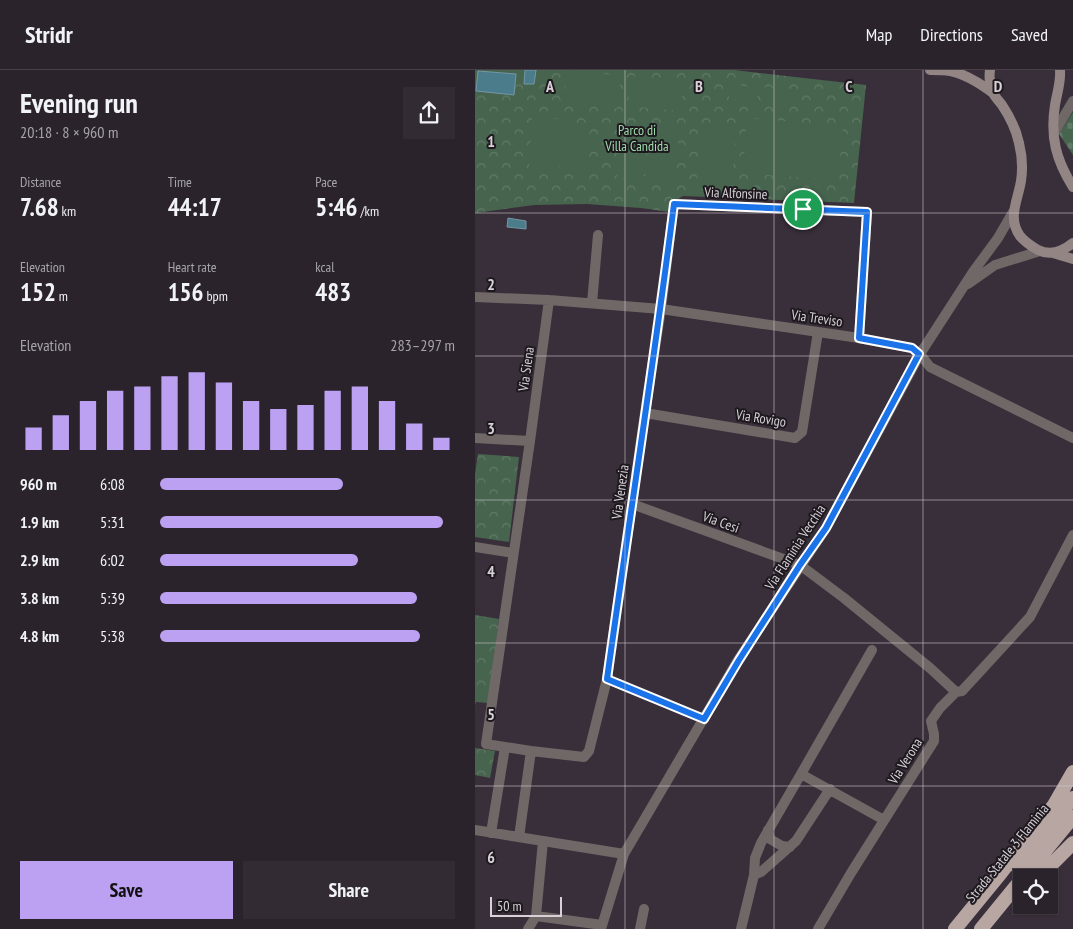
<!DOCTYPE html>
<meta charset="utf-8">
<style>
body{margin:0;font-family:"PT Sans Narrow",sans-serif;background:#332b34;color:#f1f3f6;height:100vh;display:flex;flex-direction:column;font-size:19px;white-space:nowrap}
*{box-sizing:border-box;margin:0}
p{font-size:16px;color:#a6a4a9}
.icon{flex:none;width:28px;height:28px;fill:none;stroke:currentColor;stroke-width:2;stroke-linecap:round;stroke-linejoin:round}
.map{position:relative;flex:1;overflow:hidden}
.details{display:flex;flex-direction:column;background:#2b232c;width:475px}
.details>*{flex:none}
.buttons{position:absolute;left:538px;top:799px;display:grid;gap:10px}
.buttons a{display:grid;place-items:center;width:45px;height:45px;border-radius:0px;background:#2b232c;box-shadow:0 1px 4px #0004,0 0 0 1px #474048;font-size:25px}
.scale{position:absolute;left:15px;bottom:12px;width:72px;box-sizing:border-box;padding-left:5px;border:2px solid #d8d1d8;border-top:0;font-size:14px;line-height:18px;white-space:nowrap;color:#d8d1d8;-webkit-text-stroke:4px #1d191e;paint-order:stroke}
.pin{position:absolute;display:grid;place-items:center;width:42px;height:42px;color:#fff;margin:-21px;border:2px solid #fff;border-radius:50%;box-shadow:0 1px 5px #0007}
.round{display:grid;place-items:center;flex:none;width:52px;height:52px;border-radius:0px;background:#332b34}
.summary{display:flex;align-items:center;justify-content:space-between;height:85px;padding:0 20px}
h1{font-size:28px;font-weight:700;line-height:38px}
.figures{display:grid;grid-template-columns:repeat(3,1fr);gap:8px;height:85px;padding:5px 20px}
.figures div{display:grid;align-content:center}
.figures b{font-size:25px;font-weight:700}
.figures small{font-size:14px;font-weight:400}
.figures p{font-size:14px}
.chart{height:140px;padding:10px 20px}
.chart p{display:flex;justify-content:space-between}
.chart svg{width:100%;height:90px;margin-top:5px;stroke:#bca0f2;stroke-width:6}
.primary-button{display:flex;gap:10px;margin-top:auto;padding:10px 20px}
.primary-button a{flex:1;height:58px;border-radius:0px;background:#bca0f2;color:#111;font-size:20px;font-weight:700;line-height:58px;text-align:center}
.primary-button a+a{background:#332b34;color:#f1f3f6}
ul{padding:0 20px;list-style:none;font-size:16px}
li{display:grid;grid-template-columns:80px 60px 1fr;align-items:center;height:38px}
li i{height:12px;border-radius:6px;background:#bca0f2}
header{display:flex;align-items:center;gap:30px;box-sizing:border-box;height:70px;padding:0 25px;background:#2b232c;border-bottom:1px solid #474048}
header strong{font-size:24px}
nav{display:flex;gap:28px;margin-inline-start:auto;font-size:18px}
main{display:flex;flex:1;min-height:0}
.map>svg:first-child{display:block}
.cemetery{fill:url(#cemetery-stones)}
.park{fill:url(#park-crowns)}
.pitch{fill:#47654e}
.water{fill:#4b7c8c;stroke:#7596a3}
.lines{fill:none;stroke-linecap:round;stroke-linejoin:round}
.minor{stroke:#706867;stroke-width:10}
.secondary{stroke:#928583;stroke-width:10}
.trunk{stroke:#b8a6a3;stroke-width:14}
.route-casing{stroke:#fff;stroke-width:10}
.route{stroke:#1a73e8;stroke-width:6}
.grid{fill:none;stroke:#d8d1d8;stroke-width:1;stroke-opacity:0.55}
.labels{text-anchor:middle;stroke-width:4;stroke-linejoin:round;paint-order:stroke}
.park-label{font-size:14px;fill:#9fdbad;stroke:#1d191e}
.street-label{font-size:14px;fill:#d8d1d8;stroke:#1d191e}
.grid-label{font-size:16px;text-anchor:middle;font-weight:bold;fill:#d8d1d8;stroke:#1d191e;stroke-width:4;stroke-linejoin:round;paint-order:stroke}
</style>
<header>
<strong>Stridr</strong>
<nav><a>Map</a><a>Directions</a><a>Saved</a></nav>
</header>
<main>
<section class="details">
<div class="summary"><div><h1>Evening run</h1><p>20:18 · 8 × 960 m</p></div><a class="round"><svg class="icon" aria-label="share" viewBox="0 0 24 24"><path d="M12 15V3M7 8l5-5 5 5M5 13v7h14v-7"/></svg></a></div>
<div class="figures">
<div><p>Distance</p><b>7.68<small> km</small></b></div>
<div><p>Time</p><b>44:17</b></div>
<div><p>Pace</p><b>5:46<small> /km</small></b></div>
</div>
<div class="figures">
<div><p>Elevation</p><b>152<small> m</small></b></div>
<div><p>Heart rate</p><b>156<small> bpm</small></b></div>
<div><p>kcal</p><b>483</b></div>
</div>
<div class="chart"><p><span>Elevation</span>283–297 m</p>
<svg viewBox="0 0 160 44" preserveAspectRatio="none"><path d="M5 44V33M15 44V27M25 44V20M35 44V15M45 44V13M55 44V8M65 44V6M75 44V11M85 44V20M95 44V24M105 44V22M115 44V15M125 44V13M135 44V20M145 44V31M155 44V38"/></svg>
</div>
<ul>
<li><b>960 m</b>6:08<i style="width:62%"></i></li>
<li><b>1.9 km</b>5:31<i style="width:96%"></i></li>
<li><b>2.9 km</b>6:02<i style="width:67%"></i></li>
<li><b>3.8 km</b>5:39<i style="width:87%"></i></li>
<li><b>4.8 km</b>5:38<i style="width:88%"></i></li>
</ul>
<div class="primary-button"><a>Save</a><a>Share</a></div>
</section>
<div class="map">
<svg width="598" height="859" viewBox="0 0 598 859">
<defs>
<pattern id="cemetery-stones" width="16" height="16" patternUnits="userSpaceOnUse" patternTransform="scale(1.25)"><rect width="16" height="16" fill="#47654e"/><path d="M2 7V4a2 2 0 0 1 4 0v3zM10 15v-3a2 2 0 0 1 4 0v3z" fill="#617a67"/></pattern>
<pattern id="park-crowns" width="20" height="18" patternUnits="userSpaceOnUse" patternTransform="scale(1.25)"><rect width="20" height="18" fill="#47654e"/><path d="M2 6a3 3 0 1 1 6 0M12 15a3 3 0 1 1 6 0" fill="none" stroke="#617a67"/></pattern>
</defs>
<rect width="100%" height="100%" fill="#392f3a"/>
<path class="cemetery" d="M598,42V85L584,64Z"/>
<path class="park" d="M0,0H259L391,15L379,133L208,126L198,132L195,142L166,138L112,134L59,135L0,143Z
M3,384L44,387L34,472L0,467V404Z
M0,545L24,549L13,633L1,632L0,635Z
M0,678L20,681L15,708L0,705Z"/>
<path class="pitch" d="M92,0L146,6L142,38L89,32Z
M156,6L208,11L206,41L153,36Z
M255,15L283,17L282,32L254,29Z
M290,17L318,20L317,34L289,31Z
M57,48L87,49L84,103L54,101Z
M272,48L368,56L363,110L268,103Z
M89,53L115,55L111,105L84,103Z
M226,53L261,56L257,113L222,111Z
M147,56L172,58L168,110L142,108Z
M174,57L204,59L200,115L170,113Z
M0,550L12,552L9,583L0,582Z"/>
<path class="water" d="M50,0H61L59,14H49Z
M3,1L41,4L39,25L1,21Z
M33,148L51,151V159L32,157Z"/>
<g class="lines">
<path class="minor" d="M579,63L598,31
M493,214L520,195L565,181
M0,227L74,230L186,239L384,268L437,278L445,284L455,297L598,368
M74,230L55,371L11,674L56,681L109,687L114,681L132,609L170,343L186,239L199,134L392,142L384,268
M117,233L123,165
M170,343L320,368L327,362L343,262
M0,368L55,371
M157,434L325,495L369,528L455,598L481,622L487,621L555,547L598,465
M0,477L38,483
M397,580L326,704L409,750
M132,609L229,649
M0,760L149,784
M293,760L295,769L307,776L315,777
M16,763L30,677
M44,767L56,681
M279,805L286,802L321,771L355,719
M61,846L68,771
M53,859L61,846L127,855
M126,859L149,784L263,590L351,458L445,284L498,202L523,168L538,142
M165,859L169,839
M266,859L279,805L280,788L286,773L326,704
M343,859L376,803L459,671V664L456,651L465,638L481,622"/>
<path class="secondary" d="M455,0C461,0 469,0 475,1C491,4 506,14 518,23
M515,0C514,7 515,16 518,23C520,27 524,31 527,35C535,47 541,59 544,73C547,85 548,98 546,111C543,130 532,148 545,166C550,172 556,176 563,180C575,186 588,181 598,173
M585,0C586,12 582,23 580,35C575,67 581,90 598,117
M578,183L598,189"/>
<path class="trunk" d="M542,797L598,728
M548,808L598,747
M563,808L598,773
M480,859L525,804L579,735L598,702
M506,859L546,810"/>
</g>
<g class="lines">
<g class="route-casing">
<path id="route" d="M199,134L392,142L384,268L437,278L444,284L351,458L325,495L264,590L229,649L132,609C154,451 179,293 199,134Z"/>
</g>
<use href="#route" class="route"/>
</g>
<path class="grid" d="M150,0V859M299,0V859M448,0V859M0,143H598M0,286H598M0,430H598M0,573H598M0,716H598"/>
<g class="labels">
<g class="park-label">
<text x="162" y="65">Parco di<tspan x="162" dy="16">Villa Candida</tspan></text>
</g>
<g class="street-label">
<text transform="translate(261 123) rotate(2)" y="5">Via Alfonsine</text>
<text transform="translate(342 248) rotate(8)" y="5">Via Treviso</text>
<text transform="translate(51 299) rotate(-82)" y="5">Via Siena</text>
<text transform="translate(286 348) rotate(9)" y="5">Via Rovigo</text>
<text transform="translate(145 422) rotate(-82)" y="5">Via Venezia</text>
<text transform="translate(246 452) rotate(20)" y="5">Via Cesi</text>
<text transform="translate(320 477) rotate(-57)" y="5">Via Flaminia Vecchia</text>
<text transform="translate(430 691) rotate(-58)" y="5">Via Verona</text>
<text transform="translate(532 783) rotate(-51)" y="5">Strada Statale 3 Flaminia</text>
</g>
</g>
<g class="grid-label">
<text x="75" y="22">A</text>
<text x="224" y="22">B</text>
<text x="374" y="22">C</text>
<text x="523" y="22">D</text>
<text x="16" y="77">1</text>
<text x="16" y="220">2</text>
<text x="16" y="364">3</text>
<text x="16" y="507">4</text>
<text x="16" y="650">5</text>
<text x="16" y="793">6</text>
</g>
</svg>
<div class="buttons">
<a><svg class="icon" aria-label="locate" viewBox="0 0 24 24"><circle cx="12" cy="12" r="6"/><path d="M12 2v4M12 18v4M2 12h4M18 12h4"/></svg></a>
</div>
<div class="scale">50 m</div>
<div class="pin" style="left:328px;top:139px;background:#1e9e55"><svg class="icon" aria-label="arrive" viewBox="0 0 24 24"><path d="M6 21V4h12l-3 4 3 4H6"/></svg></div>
</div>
</main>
